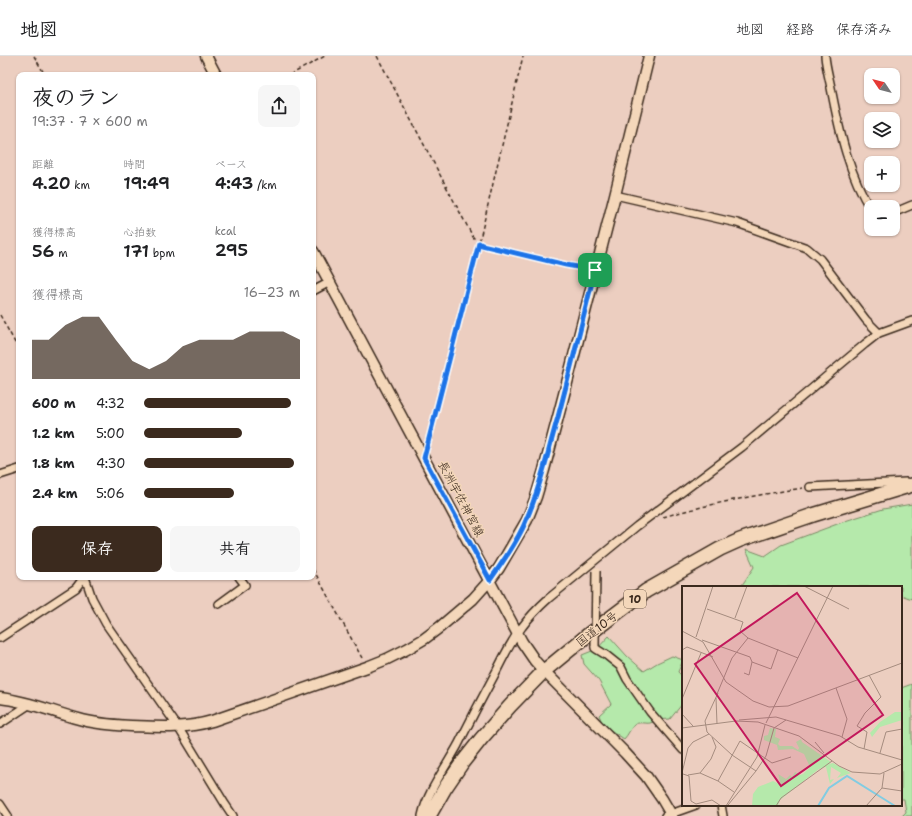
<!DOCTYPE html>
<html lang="ja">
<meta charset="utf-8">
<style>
body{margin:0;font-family:"Shantell Sans","Klee One",sans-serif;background:#f6f6f6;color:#202124;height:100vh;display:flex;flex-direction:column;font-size:15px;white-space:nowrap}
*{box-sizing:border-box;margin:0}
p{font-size:13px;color:#757577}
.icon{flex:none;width:22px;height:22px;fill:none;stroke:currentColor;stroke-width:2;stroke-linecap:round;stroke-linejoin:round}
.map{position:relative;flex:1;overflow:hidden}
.side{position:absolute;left:16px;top:16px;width:300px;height:508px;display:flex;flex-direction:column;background:#fff;border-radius:8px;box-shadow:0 1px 3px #0004}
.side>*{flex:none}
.needle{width:26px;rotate:305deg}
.controls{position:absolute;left:864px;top:12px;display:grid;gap:8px}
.controls a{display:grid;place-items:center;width:36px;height:36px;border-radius:8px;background:#fff;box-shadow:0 1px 3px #0004;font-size:20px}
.pin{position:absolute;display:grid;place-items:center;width:34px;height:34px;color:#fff;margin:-17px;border-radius:8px;box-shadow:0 2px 6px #0006}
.round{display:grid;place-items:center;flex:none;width:42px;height:42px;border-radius:8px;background:#f6f6f6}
.overview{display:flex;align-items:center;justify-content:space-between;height:68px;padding:0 16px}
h1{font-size:22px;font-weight:600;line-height:30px}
.figures{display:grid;grid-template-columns:repeat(3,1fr);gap:6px;height:68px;padding:4px 16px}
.figures div{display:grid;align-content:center}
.figures b{font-size:17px;font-weight:600}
.figures small{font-size:11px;font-weight:400}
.figures p{font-size:11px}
.chart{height:112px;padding:8px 16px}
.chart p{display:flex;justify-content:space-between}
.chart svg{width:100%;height:72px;margin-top:4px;fill:#3b2a1e;opacity:.7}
.cta{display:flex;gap:8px;margin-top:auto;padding:8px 16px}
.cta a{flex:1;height:46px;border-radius:8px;background:#3b2a1e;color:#fff;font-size:16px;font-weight:600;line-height:46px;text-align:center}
.cta a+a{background:#f6f6f6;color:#202124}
ul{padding:0 16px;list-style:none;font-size:13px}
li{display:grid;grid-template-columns:64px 48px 1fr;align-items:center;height:30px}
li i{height:10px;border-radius:5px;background:#3b2a1e}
header{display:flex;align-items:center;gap:24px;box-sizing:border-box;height:56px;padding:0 20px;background:#fff;border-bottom:1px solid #e0e0e0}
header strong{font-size:19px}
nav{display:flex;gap:22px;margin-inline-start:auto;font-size:14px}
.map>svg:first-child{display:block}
.green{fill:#b5e9ab;stroke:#788a64}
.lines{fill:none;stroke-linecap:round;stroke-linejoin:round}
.street-casing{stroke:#3b2a1e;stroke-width:10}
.secondary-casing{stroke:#3b2a1e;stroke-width:13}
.highway-casing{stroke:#3b2a1e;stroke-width:16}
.path{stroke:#3b2a1e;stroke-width:1.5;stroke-dasharray:4 3;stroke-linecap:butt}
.street{stroke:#f4d7ba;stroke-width:7}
.secondary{stroke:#f4d7ba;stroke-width:10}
.highway{stroke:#f4d7ba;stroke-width:13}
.street-bridge-casing{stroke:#3b2a1e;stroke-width:10;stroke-linecap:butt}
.street-bridge{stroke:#f4d7ba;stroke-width:7}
.route-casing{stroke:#fff;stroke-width:8}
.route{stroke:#1a73e8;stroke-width:5}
.labels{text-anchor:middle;stroke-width:3;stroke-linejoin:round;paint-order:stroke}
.shield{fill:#f4d7ba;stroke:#725e4d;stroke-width:1}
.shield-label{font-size:11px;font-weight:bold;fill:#3b2a1e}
.street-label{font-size:12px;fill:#3b2a1e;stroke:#f4d7ba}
.inset-river{fill:none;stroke:#82cce2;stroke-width:2}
.inset-road{fill:none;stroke:#a58c7f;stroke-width:1}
.view{fill:#c2185b;fill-opacity:0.15;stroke:#c2185b;stroke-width:2}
.inset-edge{fill:none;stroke:#3b2a1e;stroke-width:2}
</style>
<header>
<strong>地図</strong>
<nav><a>地図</a><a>経路</a><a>保存済み</a></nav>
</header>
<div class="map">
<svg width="912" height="760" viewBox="0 0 912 760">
<rect width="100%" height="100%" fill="#eccec0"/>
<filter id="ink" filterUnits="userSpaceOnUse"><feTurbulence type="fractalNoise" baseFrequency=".025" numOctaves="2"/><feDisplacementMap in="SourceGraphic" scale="8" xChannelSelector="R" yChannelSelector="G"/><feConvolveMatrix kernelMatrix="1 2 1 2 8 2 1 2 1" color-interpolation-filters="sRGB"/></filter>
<g filter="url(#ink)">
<path class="green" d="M912,448V543L901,539V531H744L742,529L754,511L746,493L765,500L781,489L848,464L883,453Z
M609,580L627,600L644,615L657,607L672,600L683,604L678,616L683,621V647L670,663C663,663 657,665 650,667C645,668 639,665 634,669C630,673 628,679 624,683L603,669L599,659L611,648L599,625L584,608L582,599L597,593Z
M912,628V760H902L906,756L904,743H901V672L905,669L901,660V632Z"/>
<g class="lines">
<g class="street-casing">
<path id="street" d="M825,0C826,12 830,25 832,37C840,78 849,118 871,154
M615,139L737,167L807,192L820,203L866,264L879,277
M893,157L912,149
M313,235L330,226
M0,419L19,413
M810,431L906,426
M85,521L92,542L106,568L178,671L225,748L233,760
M219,548L245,529L239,521
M0,582L76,532L84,521
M595,590V592L598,594L606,599L621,611L627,623L650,656L683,694
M0,668L30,648
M0,748L8,760
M721,749L723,760
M422,760C427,736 446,711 458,689C470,665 483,640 496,616C504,600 511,585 522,571C530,560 539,551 549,542L637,470L742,391L865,288L879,277L912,265
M665,760L696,749"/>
</g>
<g class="secondary-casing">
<path id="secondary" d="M206,0L216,19
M313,195L522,586L535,605L544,615L625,697L646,720L662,743L672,760
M0,642C28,645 53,656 79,663C96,668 113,669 131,670C159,671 185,673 212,665L367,611L387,603L407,593L424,583L440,571L473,543L490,524L499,512L527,464L536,441L544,414L568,323L615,139L649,0"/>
</g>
<g class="highway-casing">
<path id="highway" d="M429,760L445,732L462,707L481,683L510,650L544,615L589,578L646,535L720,493L740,484L813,459L912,429"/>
</g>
<path class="path" d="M34,0L45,19
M377,0L473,181L479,187L482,189L566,209L586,213
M290,19L325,0
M0,259L19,294
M428,389L479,187L523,0
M663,461C709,448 756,439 803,432
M313,513L362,602"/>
<use href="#street" class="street"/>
<use href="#secondary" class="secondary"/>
<use href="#highway" class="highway"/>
<g class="street-bridge-casing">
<path id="street-bridge" d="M595,590L596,515"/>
</g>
<use href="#street-bridge" class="street-bridge"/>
</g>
</g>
<g class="lines" filter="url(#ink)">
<g class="route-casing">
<path id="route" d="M479,187L482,189L566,209L595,214C583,263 571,312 558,361C548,395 541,430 527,462C519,483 503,506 490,524L424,402Z"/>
</g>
<use href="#route" class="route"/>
</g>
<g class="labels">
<rect class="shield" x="624" y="534" width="22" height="18" rx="3"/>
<g class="shield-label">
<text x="635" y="547">10</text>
</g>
<g class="street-label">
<text transform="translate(461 443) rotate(62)" y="4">長洲宇佐神宮線</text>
<text transform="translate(597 573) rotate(-38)" y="4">国道10号</text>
</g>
</g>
<g transform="translate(682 530)">
<rect width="220" height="220" fill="#eccec0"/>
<path d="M213,126H220V134L198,141L190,151L188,147L198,136ZM88,142L94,143L93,151L98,153L96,158L98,160H110L116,164L117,162L114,156L119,153L120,156L149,176L147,178L151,177L169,187L155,192L159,187L149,181L148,194L152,193L148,198L144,181L137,183L98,214L96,220H70L71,208L76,201L91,195L99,199L96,188L104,193L108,189L110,191L113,186L118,189L121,188L128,181L122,168L111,163L96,164L95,159L82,154V150L86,149Z" fill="#b5e9ab"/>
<path class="inset-river" d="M136,220L147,202L165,190L213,220"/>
<path class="inset-road" d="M122,0L167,23M25,23L61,36L58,45L66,52L116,72M53,32L65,0M0,45L21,56L44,96L71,115L87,121L106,120L220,77M14,51L31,0M20,54L68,71L70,76L67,89L62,87M0,64L5,61L31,71M70,76L89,83L96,63M154,102L165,133L160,151M36,107L23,135L25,146L50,169L74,185L84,170L92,142L104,134M35,108L50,72L66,52M34,112L35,138M0,113L19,67M0,128L11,140M57,134L94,131L158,150L176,161L220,174M84,137L151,0M0,142L54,135L76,136L117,150L157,180L170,186L198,188L220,178M30,151L34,161L29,173L18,187L36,195L52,206M133,156L142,167M182,163L185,146L175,140L183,127L199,111L187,89M198,167L204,146L220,143M0,187L6,162L11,156L27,148M1,188L7,190L9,215M6,189L18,187M36,195L58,155L90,177L109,171M200,202L220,205M9,215L14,218L30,214L39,220M46,219L74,185M44,220L75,171L83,139M94,220L99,212L150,175M184,220L200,202L202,187"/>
<path class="view" d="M115,7L201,129L99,200L13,78Z"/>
<rect width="220" height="220" class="inset-edge"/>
</g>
</svg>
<div class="controls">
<a><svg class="needle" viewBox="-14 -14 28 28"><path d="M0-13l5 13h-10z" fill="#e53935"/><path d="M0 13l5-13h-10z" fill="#757577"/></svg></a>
<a><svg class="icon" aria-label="layers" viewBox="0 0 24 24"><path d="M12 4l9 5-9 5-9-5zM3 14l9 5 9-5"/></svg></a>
<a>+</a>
<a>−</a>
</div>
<div class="pin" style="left:595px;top:214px;background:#1e9e55"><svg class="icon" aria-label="arrive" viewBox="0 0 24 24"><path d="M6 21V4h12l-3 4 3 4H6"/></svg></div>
<section class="side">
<div class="overview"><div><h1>夜のラン</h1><p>19:37 · 7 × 600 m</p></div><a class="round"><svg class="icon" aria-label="share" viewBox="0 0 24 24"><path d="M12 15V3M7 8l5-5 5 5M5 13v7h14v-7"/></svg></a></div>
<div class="figures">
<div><p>距離</p><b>4.20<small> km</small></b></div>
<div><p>時間</p><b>19:49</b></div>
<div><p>ペース</p><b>4:43<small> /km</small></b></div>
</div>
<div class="figures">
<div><p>獲得標高</p><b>56<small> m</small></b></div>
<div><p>心拍数</p><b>171<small> bpm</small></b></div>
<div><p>kcal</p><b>295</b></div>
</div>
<div class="chart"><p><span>獲得標高</span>16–23 m</p>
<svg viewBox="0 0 160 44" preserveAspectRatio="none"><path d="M0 44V20L10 20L20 11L30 6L40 6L50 20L60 33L70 38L80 33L90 24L100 20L110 20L120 20L130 15L140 15L150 15L160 20V44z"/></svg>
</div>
<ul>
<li><b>600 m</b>4:32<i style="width:94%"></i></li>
<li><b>1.2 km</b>5:00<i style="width:63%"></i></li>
<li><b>1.8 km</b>4:30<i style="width:96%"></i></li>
<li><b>2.4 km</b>5:06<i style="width:58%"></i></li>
</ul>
<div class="cta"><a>保存</a><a>共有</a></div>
</section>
</div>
